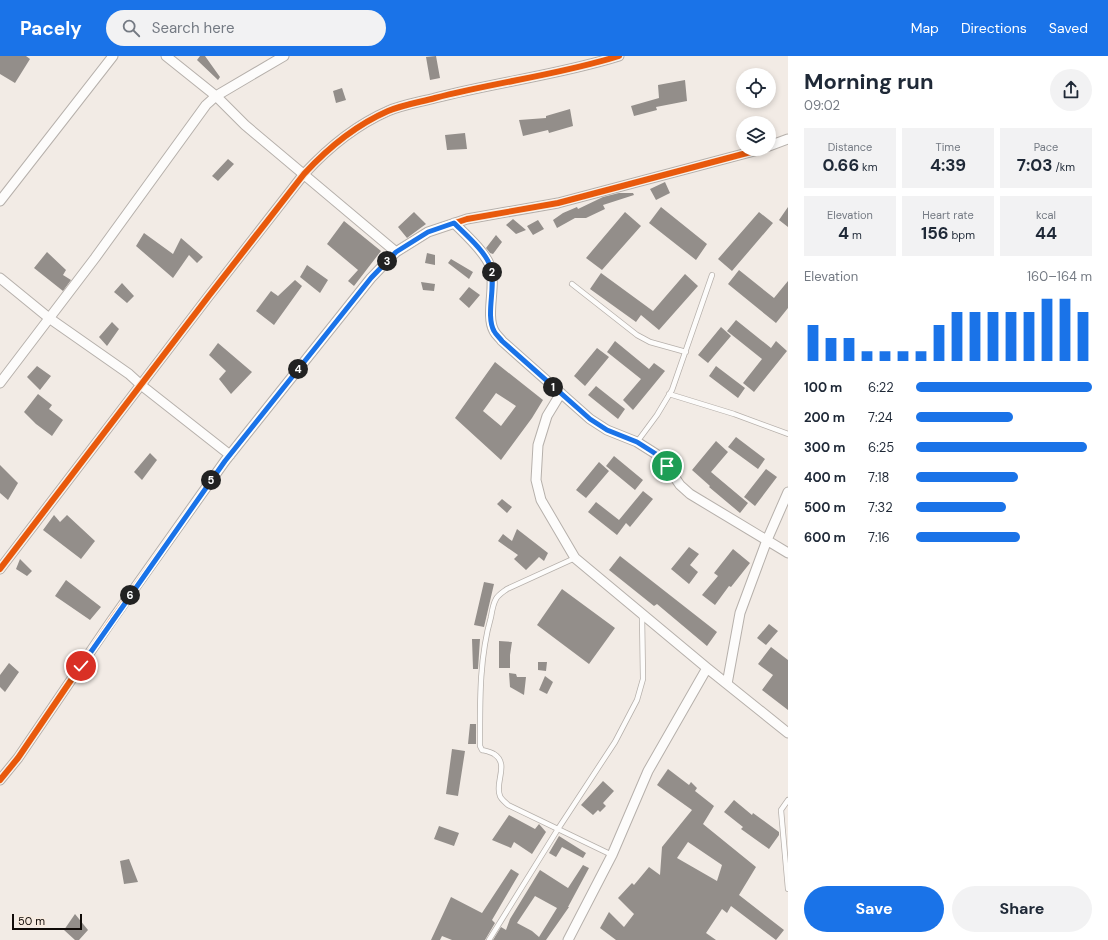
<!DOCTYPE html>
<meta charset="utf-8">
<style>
body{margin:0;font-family:"DM Sans",sans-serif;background:#f2f2f3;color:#1f2937;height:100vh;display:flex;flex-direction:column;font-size:15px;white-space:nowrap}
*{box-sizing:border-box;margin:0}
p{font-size:13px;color:#747a83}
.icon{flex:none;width:22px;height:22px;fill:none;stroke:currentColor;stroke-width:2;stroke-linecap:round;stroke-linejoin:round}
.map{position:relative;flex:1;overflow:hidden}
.side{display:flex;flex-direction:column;background:#fff;width:320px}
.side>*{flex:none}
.buttons{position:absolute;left:736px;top:12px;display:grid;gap:8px}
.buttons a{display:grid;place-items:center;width:40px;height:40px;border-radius:50%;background:#fff;box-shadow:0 2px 6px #0003;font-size:20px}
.scale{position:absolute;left:12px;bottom:10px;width:70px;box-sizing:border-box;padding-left:4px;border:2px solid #100b08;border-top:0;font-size:11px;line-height:14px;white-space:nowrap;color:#100b08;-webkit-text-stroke:3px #f8ebdf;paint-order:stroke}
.pin{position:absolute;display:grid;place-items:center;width:34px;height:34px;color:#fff;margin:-17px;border:2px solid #fff;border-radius:50%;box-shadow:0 1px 4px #0007}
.km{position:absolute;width:20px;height:20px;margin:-10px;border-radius:50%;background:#222;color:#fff;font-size:11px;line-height:20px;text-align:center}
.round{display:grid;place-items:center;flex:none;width:42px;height:42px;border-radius:21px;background:#f2f2f3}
.overview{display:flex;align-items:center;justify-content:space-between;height:68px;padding:0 16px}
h1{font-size:22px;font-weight:700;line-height:30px}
.figures{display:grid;grid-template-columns:repeat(3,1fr);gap:6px;height:68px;padding:4px 16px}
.figures div{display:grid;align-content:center;border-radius:0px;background:#f2f2f3;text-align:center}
.figures b{font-size:17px;font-weight:700}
.figures small{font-size:11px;font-weight:400}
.figures p{font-size:11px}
.chart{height:112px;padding:8px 16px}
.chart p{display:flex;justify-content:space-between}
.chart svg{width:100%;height:72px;margin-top:4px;stroke:#1a73e8;stroke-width:6}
.action{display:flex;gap:8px;margin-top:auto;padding:8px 16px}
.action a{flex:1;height:46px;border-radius:24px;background:#1a73e8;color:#fff;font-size:16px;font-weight:700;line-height:46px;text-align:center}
.action a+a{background:#f2f2f3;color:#1f2937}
ul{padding:0 16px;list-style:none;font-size:13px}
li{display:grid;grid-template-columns:64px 48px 1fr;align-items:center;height:30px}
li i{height:10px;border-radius:5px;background:#1a73e8}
header{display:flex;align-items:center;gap:24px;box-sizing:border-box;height:56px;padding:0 20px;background:#1a73e8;color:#fff}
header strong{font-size:19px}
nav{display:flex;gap:22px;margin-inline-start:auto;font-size:14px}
.search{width:280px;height:36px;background:#f2f2f3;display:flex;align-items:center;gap:10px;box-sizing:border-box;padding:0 14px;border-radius:22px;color:#747a83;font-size:15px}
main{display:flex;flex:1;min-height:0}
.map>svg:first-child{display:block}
.building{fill:#938e8a;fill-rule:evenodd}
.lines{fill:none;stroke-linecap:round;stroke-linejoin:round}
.lane-casing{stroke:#b6b0ab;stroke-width:6}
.street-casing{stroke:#b6b0ab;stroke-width:11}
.lane{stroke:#fdfcfb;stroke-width:4.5}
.street{stroke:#fdfcfb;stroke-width:9}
.cycleway-casing{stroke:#f8ebdf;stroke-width:8}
.cycleway{stroke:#e8590c;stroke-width:6}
.route-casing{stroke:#fff;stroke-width:8}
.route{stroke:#1a73e8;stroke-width:5}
</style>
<header>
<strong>Pacely</strong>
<div class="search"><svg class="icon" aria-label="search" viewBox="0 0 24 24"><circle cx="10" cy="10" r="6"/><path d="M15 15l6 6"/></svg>Search here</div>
<nav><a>Map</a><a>Directions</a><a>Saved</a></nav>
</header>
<main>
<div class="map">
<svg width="788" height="884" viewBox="0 0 788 884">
<rect width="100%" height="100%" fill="#f2ebe5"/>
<path class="building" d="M0,0H26L30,3L15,27L0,18Z
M200,0H205L220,21L218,24L197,4Z
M436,0L440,22L430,24L426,1Z
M685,24L687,45L656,51L657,54L634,60L631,50L659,42L658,29Z
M342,32L346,44L336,47L333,35Z
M570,53L573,70L549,77L548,74L523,80L519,64L546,62V60Z
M465,77L467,93L447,94L445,79Z
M228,103L234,108L218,125L212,120Z
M665,126L670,137L656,144L650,133Z
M619,137H633L634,139L603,149L605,153L586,162H575L557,172L553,164L563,157L577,151L578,153L603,141Z
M661,151L707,188L696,204L649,167Z
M788,151V171L779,164Z
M414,156L426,168L407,182L398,171Z
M625,156L641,170L602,214L586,202Z
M759,156L773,167L732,215L718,203Z
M513,163L526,174L516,178L506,169Z
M538,164L544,173L533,179L527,170Z
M344,165L381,195L354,230L348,225L358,214L327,188Z
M144,177L173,198L181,182L203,201L197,207L189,199L173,222L136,190Z
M496,179L502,186L493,198L490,197L486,192Z
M47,196L66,214L63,219L71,224L63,235L34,212Z
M427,197L435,199V209L425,207Z
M451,203L473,216L469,223L448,207Z
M307,209L328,224L320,237L300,221Z
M739,214L774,242L788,225V252L776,267L728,228Z
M601,217L653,255L685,218L698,230L659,274L641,259L636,266L590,233Z
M295,224L302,230L274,269L256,255L271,235L278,240Z
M421,226L435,228L434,235L423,234Z
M122,227L134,240L127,247L114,236Z
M469,231L480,239L469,252L459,243Z
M736,264L771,292L776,285L787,295L754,336L743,327L762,303L727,275Z
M112,266L119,273L107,290L99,281Z
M721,271L731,280L708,307L698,299Z
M615,285L649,313L654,307L665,315L633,354L623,344L641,323L607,296Z
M218,287L252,316L231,338L219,323L226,315L209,299Z
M597,292L609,301L585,330L574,320Z
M495,306L543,344L532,362L501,404L455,362ZM496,337L516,350L501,370L483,355Z
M37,310L51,320L40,334L27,321Z
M716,310L745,332L738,342L709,320Z
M596,330L625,353L618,363L588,339Z
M38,338L52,349L49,353L63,364L52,380L36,368L24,356Z
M736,381L765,403L758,413L728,391Z
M716,385L728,396L711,416L748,447L740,457L709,431L710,430L692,414Z
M150,397L157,404L142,424L134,416Z
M614,400L643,424L635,434L606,410Z
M599,406L609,415L586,442L576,434Z
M0,409L18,427L8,444L0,437Z
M766,413L777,421L755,450L744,441Z
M643,435L653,443L630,471L626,467L617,479L588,456L596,446L619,464Z
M502,443L512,451L507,457L497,448Z
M54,459L60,466L67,459L95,485L81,503L43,474Z
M517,473L548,497L544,505L539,501L526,514L514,503L518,499L498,485L503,478L512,485Z
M689,491L699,498L690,509L698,516L689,528L671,513Z
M733,493L750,507L731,531L729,530L715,549L702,539L718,520L714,517Z
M620,500L717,576L707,590L657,548L654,550L609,514Z
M20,503L32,515L27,520L16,513Z
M66,524L101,551L90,564L55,540Z
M484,526L494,528L484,571L474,569Z
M562,533L615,572L589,608L537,569Z
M769,568L778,575L766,589L757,582Z
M472,583H480L478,613H473Z
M499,585L512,586L510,599V612H499Z
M771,591L788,604V654L762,634L773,619L758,608Z
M538,606H547L546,615L538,614Z
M9,607L19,616L5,636L0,631V619Z
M509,617L516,618L517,621H526L524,639L510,631Z
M545,620L553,626L547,638L539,634Z
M470,668H476V688H468Z
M452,693L465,695L458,740L446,738Z
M668,713L689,729L691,726L697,732L695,735L714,750L703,768L756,811L739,839L784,874L776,884L731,850L727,857L722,853L706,877L716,884H616L600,872L609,856L624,871L634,858L618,842L632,827L634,829L649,811L660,819L662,791L692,754L657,729ZM688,786L722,809L717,825L677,802Z
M603,725L614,735L603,747L606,750L600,756L598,754L593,759L581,749Z
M734,744L752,759L753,757L779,776V779L769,793L741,773L743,771L724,756Z
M509,759L535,773L539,768L546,776L532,798L514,786L511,792L492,784Z
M439,770L459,777L454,790L434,783Z
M559,780L586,797L583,802L562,791L556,801L549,797Z
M129,803L138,826L124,828L120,805Z
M583,809L589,812L568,851H569L546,884H493L501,871L506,874L510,863L540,814L568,832ZM535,840L557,852L539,881L532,875L517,867Z
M511,813L519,818L492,864L495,867L485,884H452L442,880L440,884H431L451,841L482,857Z
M75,858L88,874L79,884H75L64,874Z"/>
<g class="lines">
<g class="lane-casing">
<path id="lane" d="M572,228L637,279L650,286L686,296
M669,338L734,358L788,378
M637,386L657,359L672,334L712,219
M575,502L507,533C503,536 498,539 496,543C493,548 492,555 491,561C479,603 480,646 480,690L482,694C486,695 491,696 494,698C510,708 494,727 500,740C501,743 505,746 508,749L612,799
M788,744L781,754L788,833
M489,884L558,773L615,686L637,644L643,623L642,559"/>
</g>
<g class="street-casing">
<path id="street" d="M166,0L216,40L245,69L396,196
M769,90L788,83
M0,145L113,0
M454,167C465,178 485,196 490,210C497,229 485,258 494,275C496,279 500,282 502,285L590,363L607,374L637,386L656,398L667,410L680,429L690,438L788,497
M0,222L49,262L129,318L141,329L230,399
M0,327L95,202L206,49L216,40L284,0
M561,337L547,360L538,389L536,424L541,444L575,502L707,612L788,677
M0,513L208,241L304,118C327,93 356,69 388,55C402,49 420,46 435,42C496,26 559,19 619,0
M727,628L740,557L767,484L788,436
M0,724L18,702L112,564L225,405L371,222L396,196L428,176L467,163L558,147L762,93
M568,884L612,799L648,715L707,612"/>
</g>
<use href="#lane" class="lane"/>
<use href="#street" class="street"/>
<g class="cycleway-casing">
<path id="cycleway" d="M0,513L208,241L304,118C327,93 356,69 388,55C402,49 420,46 435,42C496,26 559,19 619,0
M0,724L18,702L112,564L225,405L371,222L396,196L428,176L467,163L558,147L762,93"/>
</g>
<use href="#cycleway" class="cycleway"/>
</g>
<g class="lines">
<g class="route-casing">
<path id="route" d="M81,610L225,405L371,222L396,196L428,176L454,167C465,178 486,196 490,210C497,229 485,258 494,275C496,279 500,282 502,285L590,363L607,374L637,386L656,398L667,410"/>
</g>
<use href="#route" class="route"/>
</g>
</svg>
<div class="buttons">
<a><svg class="icon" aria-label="locate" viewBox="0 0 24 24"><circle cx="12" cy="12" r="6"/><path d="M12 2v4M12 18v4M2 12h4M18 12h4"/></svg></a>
<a><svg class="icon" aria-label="layers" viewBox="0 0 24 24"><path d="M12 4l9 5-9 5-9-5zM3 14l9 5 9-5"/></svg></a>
</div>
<div class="scale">50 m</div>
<div class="pin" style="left:667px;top:410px;background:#1e9e55"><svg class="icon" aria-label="arrive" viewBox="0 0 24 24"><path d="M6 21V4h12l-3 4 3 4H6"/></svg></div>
<div class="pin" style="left:81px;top:610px;background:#d93025"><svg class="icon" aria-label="check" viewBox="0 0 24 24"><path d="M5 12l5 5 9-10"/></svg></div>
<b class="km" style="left:553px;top:331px">1</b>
<b class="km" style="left:492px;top:216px">2</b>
<b class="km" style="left:387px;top:205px">3</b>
<b class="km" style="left:298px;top:313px">4</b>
<b class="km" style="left:211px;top:424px">5</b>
<b class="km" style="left:130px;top:539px">6</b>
</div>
<section class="side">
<div class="overview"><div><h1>Morning run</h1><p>09:02</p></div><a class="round"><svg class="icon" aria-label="share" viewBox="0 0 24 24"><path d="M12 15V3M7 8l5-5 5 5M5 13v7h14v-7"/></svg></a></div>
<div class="figures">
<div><p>Distance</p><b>0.66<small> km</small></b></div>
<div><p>Time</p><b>4:39</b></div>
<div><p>Pace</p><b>7:03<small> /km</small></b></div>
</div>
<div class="figures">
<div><p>Elevation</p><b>4<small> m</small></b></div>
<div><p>Heart rate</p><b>156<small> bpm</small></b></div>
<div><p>kcal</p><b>44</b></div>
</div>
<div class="chart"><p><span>Elevation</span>160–164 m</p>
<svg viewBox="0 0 160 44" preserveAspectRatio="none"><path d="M5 44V22M15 44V30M25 44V30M35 44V38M45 44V38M55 44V38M65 44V38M75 44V22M85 44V14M95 44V14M105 44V14M115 44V14M125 44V14M135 44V6M145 44V6M155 44V14"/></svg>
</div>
<ul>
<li><b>100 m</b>6:22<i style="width:100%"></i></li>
<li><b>200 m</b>7:24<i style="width:55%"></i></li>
<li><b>300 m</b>6:25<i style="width:97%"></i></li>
<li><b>400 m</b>7:18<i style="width:58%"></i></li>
<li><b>500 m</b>7:32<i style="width:51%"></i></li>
<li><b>600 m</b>7:16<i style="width:59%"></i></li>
</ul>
<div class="action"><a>Save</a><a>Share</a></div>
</section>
</main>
